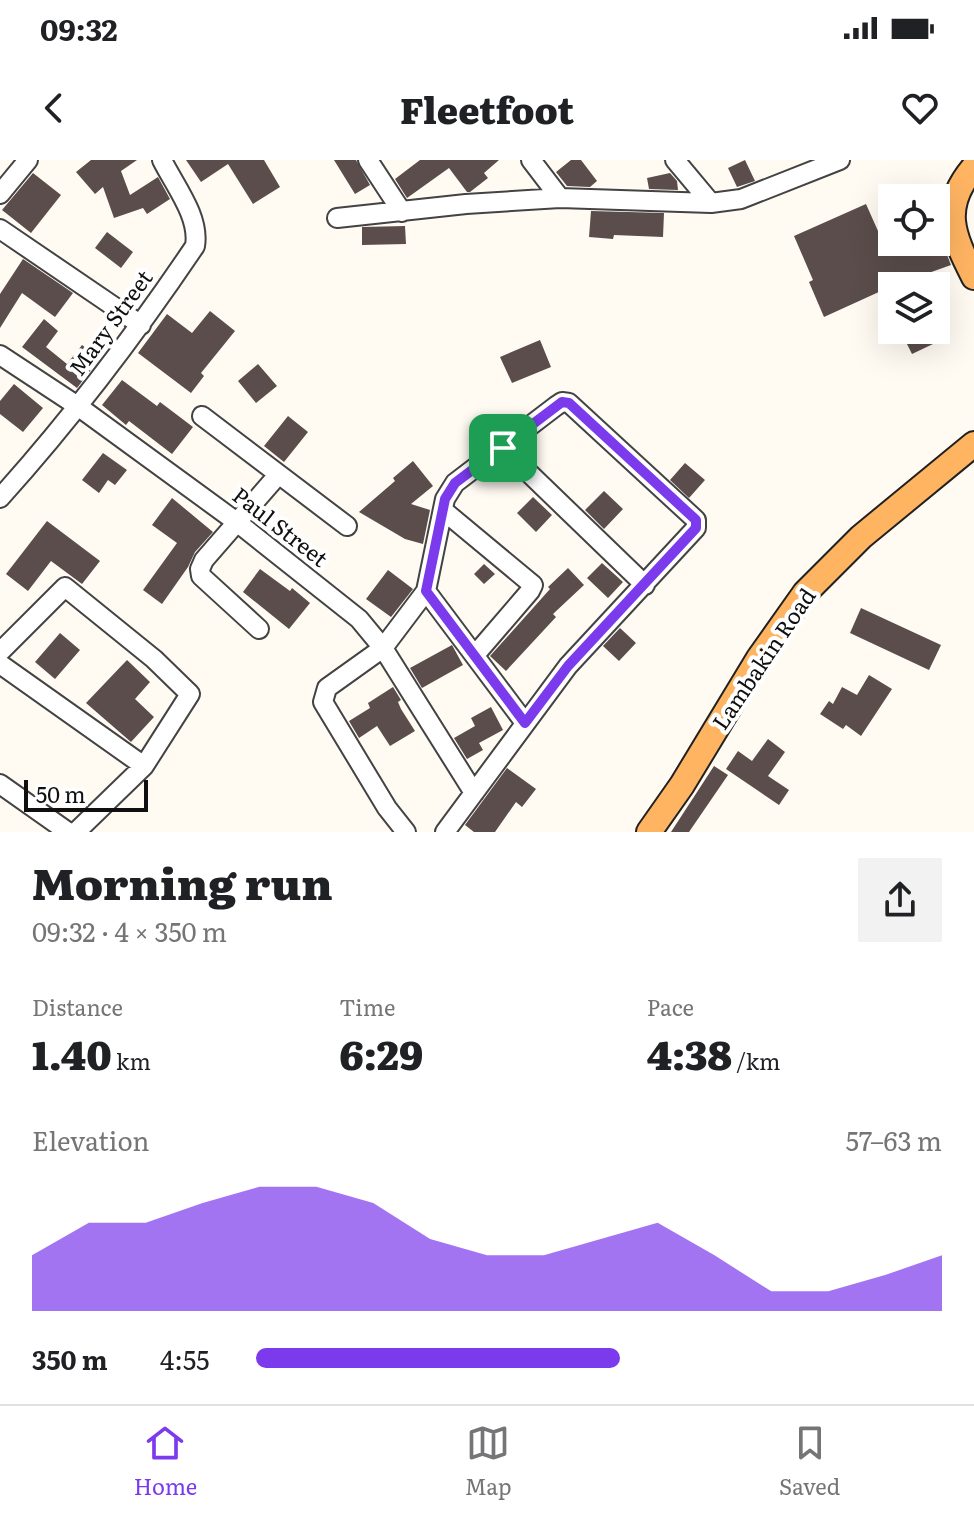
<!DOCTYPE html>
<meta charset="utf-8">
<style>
body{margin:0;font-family:Literata,serif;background:#f2f2f2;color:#202124;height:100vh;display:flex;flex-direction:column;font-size:30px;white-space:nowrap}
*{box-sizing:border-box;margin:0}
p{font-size:26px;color:#757577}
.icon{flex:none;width:44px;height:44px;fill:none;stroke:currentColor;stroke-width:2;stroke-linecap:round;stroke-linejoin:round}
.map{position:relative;height:672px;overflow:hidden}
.details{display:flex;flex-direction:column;background:#fff;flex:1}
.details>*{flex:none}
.buttons{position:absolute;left:878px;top:24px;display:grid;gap:16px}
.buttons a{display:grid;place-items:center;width:72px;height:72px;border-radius:0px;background:#fff;box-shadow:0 8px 32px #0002;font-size:40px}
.scale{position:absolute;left:24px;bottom:20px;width:124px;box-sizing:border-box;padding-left:8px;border:4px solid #101010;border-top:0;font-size:22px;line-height:28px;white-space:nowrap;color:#101010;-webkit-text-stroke:6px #fff;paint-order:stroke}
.pin{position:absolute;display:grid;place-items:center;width:68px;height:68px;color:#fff;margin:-34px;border-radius:16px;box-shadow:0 4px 12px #0006}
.round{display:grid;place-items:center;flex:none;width:84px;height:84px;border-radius:0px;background:#f2f2f2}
.summary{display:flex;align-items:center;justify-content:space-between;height:136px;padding:0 32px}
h1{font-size:44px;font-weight:800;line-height:60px}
.figures{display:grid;grid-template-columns:repeat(3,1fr);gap:12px;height:136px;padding:8px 32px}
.figures div{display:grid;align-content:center}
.figures b{font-size:40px;font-weight:800}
.figures small{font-size:22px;font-weight:400}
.figures p{font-size:22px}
.chart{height:224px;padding:16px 32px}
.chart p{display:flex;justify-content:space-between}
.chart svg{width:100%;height:144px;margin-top:8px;fill:#7c3aed;opacity:.7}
ul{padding:0 32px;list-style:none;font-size:26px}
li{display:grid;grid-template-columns:128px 96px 1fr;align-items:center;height:60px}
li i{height:20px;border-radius:10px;background:#7c3aed}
.status{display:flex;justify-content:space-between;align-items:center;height:56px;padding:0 40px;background:#fff;direction:ltr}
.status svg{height:22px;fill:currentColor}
header{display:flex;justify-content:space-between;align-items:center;height:104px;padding:0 32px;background:#fff;font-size:36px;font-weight:800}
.dock{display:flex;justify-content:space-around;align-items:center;height:112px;border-top:2px solid #e0e0e0;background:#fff;font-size:22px;color:#757577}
.dock a{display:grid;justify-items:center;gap:4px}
.dock .on{color:#7c3aed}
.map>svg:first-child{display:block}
.building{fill:#5a4d4b}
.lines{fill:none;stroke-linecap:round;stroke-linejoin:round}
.minor-casing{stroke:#434343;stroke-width:22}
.major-casing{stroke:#212121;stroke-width:28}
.minor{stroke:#fff;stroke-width:18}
.major{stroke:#ffb462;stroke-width:24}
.route-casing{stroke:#fff;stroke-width:16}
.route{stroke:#7c3aed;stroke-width:10}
.labels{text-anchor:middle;stroke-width:8;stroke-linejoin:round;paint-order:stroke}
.street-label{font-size:22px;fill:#101010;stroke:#fff}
</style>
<div class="status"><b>09:32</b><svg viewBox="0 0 49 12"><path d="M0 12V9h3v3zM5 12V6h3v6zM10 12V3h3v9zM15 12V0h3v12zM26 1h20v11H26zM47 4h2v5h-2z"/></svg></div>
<header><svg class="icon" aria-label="back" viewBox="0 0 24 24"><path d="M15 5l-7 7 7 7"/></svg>Fleetfoot<svg class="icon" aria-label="heart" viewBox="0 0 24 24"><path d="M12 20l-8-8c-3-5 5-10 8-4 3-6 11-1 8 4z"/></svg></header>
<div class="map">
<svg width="974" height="672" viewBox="0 0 974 672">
<rect width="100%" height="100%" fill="#fffaf2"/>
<path class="building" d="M91,0H137L121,11L130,35L158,17L170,39L147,54L143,48L114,58L103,27L95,34L76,12Z
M186,0H264L280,27L253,44L228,4L201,22Z
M334,0H356L370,25L355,34Z
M420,0H499L484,13L488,18L470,32H467L449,8L407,38L395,19Z
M571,0H581L597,21L590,27L567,26L556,12Z
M745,0L755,21L737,27L728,8Z
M33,13L61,35L31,73L2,50Z
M670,13L677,21L678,30L649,29L647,18Z
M866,44L886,89L903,82H942L951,105L892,126L824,157L809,122L813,120L794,76Z
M591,51L664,53L663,77L614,75L613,79L589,77Z
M405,66L406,84L362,85V67Z
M107,72L133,92L121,108L95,88Z
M23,99L73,133L55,157L22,133L0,168V134Z
M210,151L235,171L201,213L204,216L191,233L138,193L167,154L192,173Z
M44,159L58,171L46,187L67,204L82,185L100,198L77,228L22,187Z
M900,170H926L933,184L912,194Z
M540,180L551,207L512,223L500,197Z
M258,204L277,226L256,243L238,221Z
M122,220L157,246L160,242L193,267L172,294L129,261L126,265L102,245Z
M14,224L43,248L23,272L0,254V241Z
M288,256L308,272L284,302L264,286Z
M103,293L127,310L115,325L108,320L99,333L82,320Z
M413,301L433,326L411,344L430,350L423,384L405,379L359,352L395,321L393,318Z
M685,303L705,320L689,338L670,320Z
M604,331L623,349L604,369L585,350Z
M533,337L552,355L536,372L517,353Z
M172,338L213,372L195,392L188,407L162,444L143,430L177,383L152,365Z
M47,361L100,401L82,424L51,401L28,431L6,414Z
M602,403L623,422L608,438L587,418Z
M484,404L495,414L484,424L474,414Z
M568,408L584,425L553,454L556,457L506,511L490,496L550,429L548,427Z
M260,409L290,431L292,428L310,443L289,469L243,432Z
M388,410L413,429L391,457L366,439Z
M861,448L941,485L929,510L850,473Z
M620,468L636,483L619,501L603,486Z
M60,473L80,490L55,519L35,502Z
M452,485L463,505L422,528L410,508Z
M127,500L150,522L135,539L154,557L131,582L86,543Z
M869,515L892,529L861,576L846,565L843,569L820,554L829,541L833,544L842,527L857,535Z
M393,527L401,540L398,542L401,549L415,571L390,586L377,566L359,578L349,561L370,548L368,543Z
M491,547L503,570L479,583L483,590L467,599L454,578L475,566L471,558Z
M768,579L785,592L768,616L789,630L779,645L726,609L738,591L752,601Z
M714,606L728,615L689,672H671Z
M507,608L536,629L522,647L516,642L495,672H474L465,665Z"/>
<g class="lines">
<g class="minor-casing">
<path id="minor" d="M368,0L402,52
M531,0L560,38
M675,0L711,43
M0,34L28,0
M337,58L466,44L560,38L711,43L741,39L840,0
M0,69L141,165
M0,195L79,247L238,363L359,459L383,488L474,633
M202,256L347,366
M503,288L645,425
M0,338C72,258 135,175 195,86C200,57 175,26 162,0
M444,351L533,425L530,431L475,495
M426,431L525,563
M259,469L201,416L200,409L204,400L278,315
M0,492L65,427L154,499L190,534L144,606L76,672
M0,504L144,606
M0,624L68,672
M406,672L387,648L323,542L327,528L383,488L426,431L445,339L455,323L556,246L562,242L569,243L696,360V368L568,506L445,672"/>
</g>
<g class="major-casing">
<path id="major" d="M974,7C940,47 952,74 974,117
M649,672L682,625L759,498L805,433L861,377L974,284"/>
</g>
<use href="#minor" class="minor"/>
<use href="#major" class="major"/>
</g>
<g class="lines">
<g class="route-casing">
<path id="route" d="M562,242L569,243L696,360V368L568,506L525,563L426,431L445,339L455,323Z"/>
</g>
<use href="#route" class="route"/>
</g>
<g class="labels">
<g class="street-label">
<text transform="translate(111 163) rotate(-54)" y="8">Mary Street</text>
<text transform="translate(280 367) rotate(38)" y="8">Paul Street</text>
<text transform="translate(764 499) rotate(-56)" y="8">Lambakin Road</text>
</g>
</g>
</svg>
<div class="buttons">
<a><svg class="icon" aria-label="locate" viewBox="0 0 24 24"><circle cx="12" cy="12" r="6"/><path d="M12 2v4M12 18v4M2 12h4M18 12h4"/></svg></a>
<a><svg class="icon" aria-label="layers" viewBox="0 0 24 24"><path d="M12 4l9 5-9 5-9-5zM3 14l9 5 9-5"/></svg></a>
</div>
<div class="scale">50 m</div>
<div class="pin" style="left:503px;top:288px;background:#1e9e55"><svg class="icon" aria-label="arrive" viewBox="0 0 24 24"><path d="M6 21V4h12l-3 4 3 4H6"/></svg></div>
</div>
<section class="details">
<div class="summary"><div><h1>Morning run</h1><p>09:32 · 4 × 350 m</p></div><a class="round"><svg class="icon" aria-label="share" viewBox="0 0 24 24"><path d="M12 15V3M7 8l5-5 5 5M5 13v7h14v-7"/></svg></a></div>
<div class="figures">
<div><p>Distance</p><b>1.40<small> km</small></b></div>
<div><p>Time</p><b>6:29</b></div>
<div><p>Pace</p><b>4:38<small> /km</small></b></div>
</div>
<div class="chart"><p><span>Elevation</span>57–63 m</p>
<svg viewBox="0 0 160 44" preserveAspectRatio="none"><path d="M0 44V27L10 17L20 17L30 11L40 6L50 6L60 11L70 22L80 27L90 27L100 22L110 17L120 27L130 38L140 38L150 33L160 27V44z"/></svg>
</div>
<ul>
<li><b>350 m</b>4:55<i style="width:53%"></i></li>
</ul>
</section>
<nav class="dock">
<a class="on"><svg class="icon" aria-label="home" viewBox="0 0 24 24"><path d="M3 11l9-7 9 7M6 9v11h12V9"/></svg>Home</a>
<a><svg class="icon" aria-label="map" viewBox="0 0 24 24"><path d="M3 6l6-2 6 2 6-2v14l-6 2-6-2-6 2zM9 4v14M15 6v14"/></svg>Map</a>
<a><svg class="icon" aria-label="saved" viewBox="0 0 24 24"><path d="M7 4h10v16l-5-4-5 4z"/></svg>Saved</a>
</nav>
